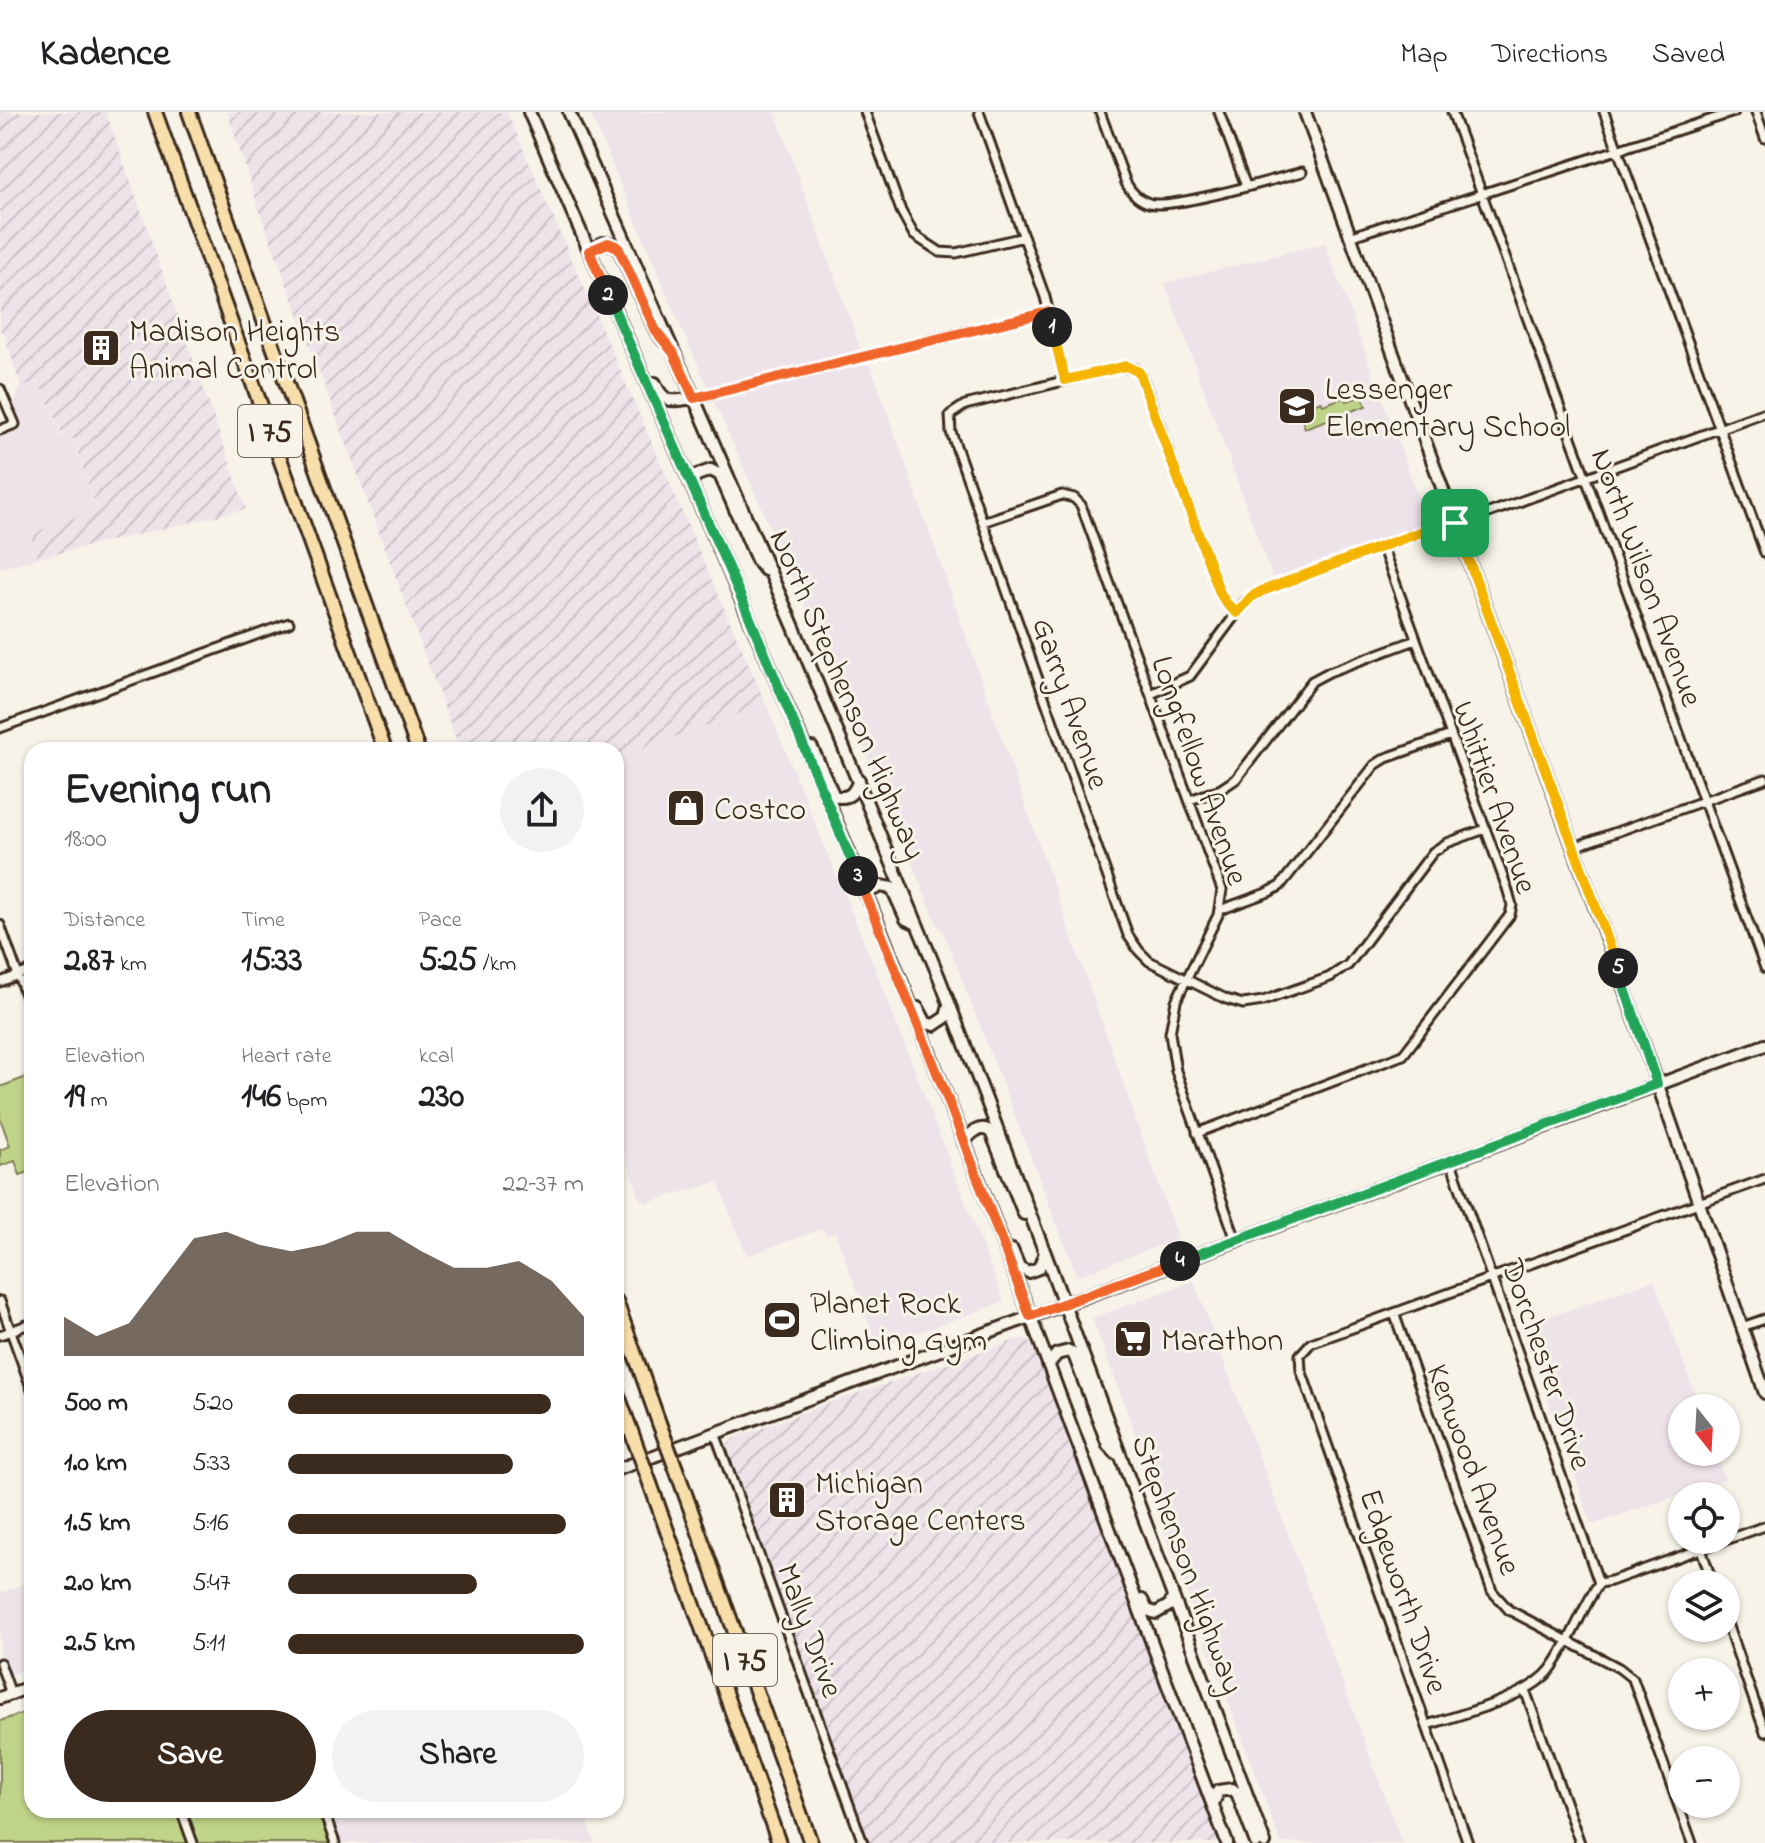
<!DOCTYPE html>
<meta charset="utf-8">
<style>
body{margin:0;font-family:"Indie Flower",sans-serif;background:#f2f2f2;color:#202124;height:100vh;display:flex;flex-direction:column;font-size:30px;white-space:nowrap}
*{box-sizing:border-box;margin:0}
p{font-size:26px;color:#757577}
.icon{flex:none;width:44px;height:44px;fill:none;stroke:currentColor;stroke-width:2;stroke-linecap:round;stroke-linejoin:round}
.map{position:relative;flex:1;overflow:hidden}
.panel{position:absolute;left:24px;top:630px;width:600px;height:1076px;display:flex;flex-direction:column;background:#fff;border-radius:24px;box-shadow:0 2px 6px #0004}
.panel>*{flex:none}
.needle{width:52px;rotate:162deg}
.controls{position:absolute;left:1668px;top:1282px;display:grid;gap:16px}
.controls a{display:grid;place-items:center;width:72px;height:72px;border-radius:50%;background:#fff;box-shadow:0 2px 6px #0004;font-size:40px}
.pin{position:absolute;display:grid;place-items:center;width:68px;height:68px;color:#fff;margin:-34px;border-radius:16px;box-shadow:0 4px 12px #0006}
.km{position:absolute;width:40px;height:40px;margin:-20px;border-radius:50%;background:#222;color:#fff;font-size:22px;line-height:40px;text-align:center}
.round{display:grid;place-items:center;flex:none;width:84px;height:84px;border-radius:42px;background:#f2f2f2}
.overview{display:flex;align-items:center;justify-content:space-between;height:136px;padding:0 40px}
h1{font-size:44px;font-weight:700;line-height:60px}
.stats{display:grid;grid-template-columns:repeat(3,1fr);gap:12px;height:136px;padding:8px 40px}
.stats div{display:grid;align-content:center}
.stats b{font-size:34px;font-weight:700}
.stats small{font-size:22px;font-weight:400}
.stats p{font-size:22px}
.chart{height:224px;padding:16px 40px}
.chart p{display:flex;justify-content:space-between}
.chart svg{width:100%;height:144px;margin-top:8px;fill:#3b2a1e;opacity:.7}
.primary-button{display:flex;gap:16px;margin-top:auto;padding:16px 40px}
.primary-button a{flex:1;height:92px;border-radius:48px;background:#3b2a1e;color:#fff;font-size:32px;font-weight:700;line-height:92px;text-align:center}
.primary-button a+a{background:#f2f2f2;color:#202124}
ul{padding:0 40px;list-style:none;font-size:26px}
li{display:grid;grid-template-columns:128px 96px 1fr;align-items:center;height:60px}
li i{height:20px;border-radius:10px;background:#3b2a1e}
header{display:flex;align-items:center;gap:48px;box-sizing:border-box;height:112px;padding:0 40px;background:#fff;border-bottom:2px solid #e0e0e0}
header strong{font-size:38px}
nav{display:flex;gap:44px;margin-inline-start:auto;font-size:28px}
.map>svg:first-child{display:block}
.built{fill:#efe3ea}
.industrial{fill:url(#industrial-furrows)}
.green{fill:#c0d489;stroke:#7e7f54;stroke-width:2}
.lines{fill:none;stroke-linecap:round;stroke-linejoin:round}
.street-casing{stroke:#3b2a1e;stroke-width:13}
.secondary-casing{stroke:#3b2a1e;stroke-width:16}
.highway-casing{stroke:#3b2a1e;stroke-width:18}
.street{stroke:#f7f3e8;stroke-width:7}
.secondary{stroke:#f7f3e8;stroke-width:10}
.highway{stroke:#f8deab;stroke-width:12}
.highway-bridge-casing{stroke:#3b2a1e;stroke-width:18;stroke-linecap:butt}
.highway-bridge{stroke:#f8deab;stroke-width:12}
.split-1-casing{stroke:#fff;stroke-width:16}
.split-2-casing{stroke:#fff;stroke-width:16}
.split-3-casing{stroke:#fff;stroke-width:16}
.split-4-casing{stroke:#fff;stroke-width:16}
.split-5-casing{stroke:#fff;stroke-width:16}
.split-6-casing{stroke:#fff;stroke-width:16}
.split-1{stroke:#f5b400;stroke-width:10}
.split-2{stroke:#f0652b;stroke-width:10}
.split-3{stroke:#22a559;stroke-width:10}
.split-4{stroke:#f0652b;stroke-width:10}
.split-5{stroke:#22a559;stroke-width:10}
.split-6{stroke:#f5b400;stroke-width:10}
.labels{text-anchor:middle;stroke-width:6;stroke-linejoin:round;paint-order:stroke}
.shield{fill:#f7f3e8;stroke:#73665b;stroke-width:2}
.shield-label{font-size:30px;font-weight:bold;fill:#3b2a1e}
.poi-label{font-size:32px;fill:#3b2a1e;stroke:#f7f3e8;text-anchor:start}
.street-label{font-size:32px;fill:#3b2a1e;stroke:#f7f3e8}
</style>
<header>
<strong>Kadence</strong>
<nav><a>Map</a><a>Directions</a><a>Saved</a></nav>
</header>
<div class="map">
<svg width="1765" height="1731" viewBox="0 0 1765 1731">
<defs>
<pattern id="industrial-furrows" width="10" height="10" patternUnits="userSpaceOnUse" patternTransform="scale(2)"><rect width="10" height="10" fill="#efe3ea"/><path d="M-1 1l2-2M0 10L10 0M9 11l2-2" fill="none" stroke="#cec3c8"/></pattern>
</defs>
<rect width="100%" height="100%" fill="#f7f3e8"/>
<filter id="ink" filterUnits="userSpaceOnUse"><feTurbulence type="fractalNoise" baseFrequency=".0125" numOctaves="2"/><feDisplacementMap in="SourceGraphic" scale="16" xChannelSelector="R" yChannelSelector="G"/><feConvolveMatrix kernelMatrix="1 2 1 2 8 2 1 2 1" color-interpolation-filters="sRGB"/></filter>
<g filter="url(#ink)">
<path class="built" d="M590,0H775L860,235L873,260L1178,1127L1077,1164L943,819L937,812L809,502L681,215Z
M1325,131L1430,417L1275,473L1165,171Z
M38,269L63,326L71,323L97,397L30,422L38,446L0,456V327L21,275Z
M766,592L879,866L1004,1190L878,1235L835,1120L827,1123L822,1117L747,1144L718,1070L646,1091L640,1086L616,1020V646Z
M1654,1168L1700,1296H1682V1340H1715L1725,1367L1592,1413L1522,1214Z
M1194,1169L1223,1247L1402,1731H1281L1162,1414L1152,1366L1092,1206Z
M32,1469V1555L0,1567V1481Z
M318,1698H583L595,1731H330Z"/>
<path class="industrial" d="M0,0H106L246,397L38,446L30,422L97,397L72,324L64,326L38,269L21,275L3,219H0Z
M227,0H507L766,592L616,646V638H460L259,97Z
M1022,1226L1030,1229L1038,1243L1221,1731H868L727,1333L734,1326L829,1291Z"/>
<path class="green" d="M1362,284L1366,294L1305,316L1298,297L1321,289L1323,293L1345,285L1347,289Z
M32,963V1059L20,1063L15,1049L0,1054V1038L10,1034L0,1006V975Z
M32,1598V1698H318L330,1731H0V1609Z"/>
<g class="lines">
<g class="street-casing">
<path id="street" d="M865,0L901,99L914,123L940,140L956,141L1024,125
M979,0L1045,185L1065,268
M1100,0L1126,71C1131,80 1138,88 1149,91C1170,98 1275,67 1302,60
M1219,0L1246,74
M1452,0L1765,856
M1604,0L1765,441
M1756,0L1765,26
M1349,125L1734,0
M0,277L15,312L0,318
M694,286L1048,200
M983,410L1062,383L1074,386L1081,393L1222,778L1218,803L1176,889L1170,921L1176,959L1236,1128
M1237,501L1226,491L1220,481L1143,268L1136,257L1121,255L965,293L950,303L951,320L1128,823L1139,839L1149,849L1226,887L1243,892L1263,889L1330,865L1348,853L1433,740L1447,731L1485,717
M1151,582L1190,564L1245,490L1262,479L1434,415L1475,406L1765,300
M0,616L289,511
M1190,688L1221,677L1236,667L1312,569L1329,560L1416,528
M1574,735L1765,667
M1220,798L1269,780L1280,774L1375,653L1386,646L1451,623
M0,813L32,902
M0,870L32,858
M1197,1021L1403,943L1510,803L1512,793L1507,776L1382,434
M1451,1050L1599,1471
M0,1189L32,1278
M1394,1201L1492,1479L1509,1498L1619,1556L1633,1567L1692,1731
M1742,1215L1765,1207
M0,1223L32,1211
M715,1321L863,1731
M1701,1437L1713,1472
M1726,1509L1765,1620
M0,1551L11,1582
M1525,1578L1580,1731
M1427,1613C1460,1603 1529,1585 1550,1558C1570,1532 1581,1498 1599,1471L1611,1469L1765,1414
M181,1698L193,1731
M323,1698L335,1731
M1468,1731L1301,1258L1300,1243L1311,1231L1765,1067"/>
</g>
<g class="secondary-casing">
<path id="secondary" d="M529,0C629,233 733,464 831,697C974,1038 1096,1386 1227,1731
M569,0L793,513L939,865L1045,1141L1265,1731
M1305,0L1613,844L1765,1281
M589,139L603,131L614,132L618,135L656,219L664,229
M655,271C664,293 673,289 694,286
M691,369L697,363L711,358L720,363L757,448L765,458
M812,636L834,684C849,688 854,681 859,668
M865,782L880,774L892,776L906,807L917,812
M918,896L926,911L934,913L946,905L949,893
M964,1031C970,1021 980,1012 991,1020L1024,1102
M1012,1138L1019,1155L1028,1160L1039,1156L1044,1143
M1048,1253L1057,1242L1069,1239L1074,1243L1108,1333L1117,1342
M616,1358L1765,933
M1142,1488L1147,1498L1156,1501L1170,1493L1173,1485
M0,1586L32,1574
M1213,1693L1218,1679L1232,1677L1237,1681L1256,1731"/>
</g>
<g class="highway-casing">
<path id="highway" d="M155,0L385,638
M189,0L418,638
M616,1189L659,1311
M616,1278L631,1319
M679,1365L811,1731
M651,1374L779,1731"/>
</g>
<use href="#street" class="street"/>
<use href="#secondary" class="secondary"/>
<use href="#highway" class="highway"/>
<g class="highway-bridge-casing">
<path id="highway-bridge" d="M659,1311L679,1365
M631,1319L651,1374"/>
</g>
<use href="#highway-bridge" class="highway-bridge"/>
</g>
</g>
<g class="lines" filter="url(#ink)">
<g class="split-1-casing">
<path id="split-1" d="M1052,215L1065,268L1126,254L1139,260L1220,481L1226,491L1237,501L1251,485L1262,479L1426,418L1455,411"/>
</g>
<g class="split-2-casing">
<path id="split-2" d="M608,183L589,139L608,131L618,135L656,219L673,240L694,286L1048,200L1052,215"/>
</g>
<g class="split-3-casing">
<path id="split-3" d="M608,183L744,492L858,764"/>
</g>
<g class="split-4-casing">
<path id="split-4" d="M858,764L948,988L1030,1204L1180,1149"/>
</g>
<g class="split-5-casing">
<path id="split-5" d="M1180,1149L1657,972L1618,856"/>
</g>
<g class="split-6-casing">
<path id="split-6" d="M1455,411L1618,856"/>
</g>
<use href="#split-1" class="split-1"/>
<use href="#split-2" class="split-2"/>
<use href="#split-3" class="split-3"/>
<use href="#split-4" class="split-4"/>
<use href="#split-5" class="split-5"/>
<use href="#split-6" class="split-6"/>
</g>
<defs>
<g id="building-square" transform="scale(2)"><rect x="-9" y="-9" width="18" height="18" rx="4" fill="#3b2a1e" stroke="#f7f3e8"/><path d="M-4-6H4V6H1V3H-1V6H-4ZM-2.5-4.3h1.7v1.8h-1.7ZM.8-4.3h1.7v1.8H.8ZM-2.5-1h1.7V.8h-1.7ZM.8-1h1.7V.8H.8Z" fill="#fff"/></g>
<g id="school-square" transform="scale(2)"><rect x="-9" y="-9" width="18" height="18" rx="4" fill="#3b2a1e" stroke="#f7f3e8"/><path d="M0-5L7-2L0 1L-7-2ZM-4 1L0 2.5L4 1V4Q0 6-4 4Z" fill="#fff"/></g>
<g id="shop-square" transform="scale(2)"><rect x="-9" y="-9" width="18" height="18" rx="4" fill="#3b2a1e" stroke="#f7f3e8"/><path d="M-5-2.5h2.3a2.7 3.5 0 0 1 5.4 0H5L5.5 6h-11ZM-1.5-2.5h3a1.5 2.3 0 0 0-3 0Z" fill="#fff"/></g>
<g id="stadium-square" transform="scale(2)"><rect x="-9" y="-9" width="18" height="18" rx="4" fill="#3b2a1e" stroke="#f7f3e8"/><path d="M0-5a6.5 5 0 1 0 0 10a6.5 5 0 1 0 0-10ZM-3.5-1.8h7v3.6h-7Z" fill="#fff"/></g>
<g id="supermarket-square" transform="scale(2)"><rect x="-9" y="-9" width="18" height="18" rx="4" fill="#3b2a1e" stroke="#f7f3e8"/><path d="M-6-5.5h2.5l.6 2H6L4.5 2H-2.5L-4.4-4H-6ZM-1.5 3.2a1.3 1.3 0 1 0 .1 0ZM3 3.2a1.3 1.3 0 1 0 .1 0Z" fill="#fff"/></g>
</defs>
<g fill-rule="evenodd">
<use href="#building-square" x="101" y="236"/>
<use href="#school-square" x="1297" y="294"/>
<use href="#shop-square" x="686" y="696"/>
<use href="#stadium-square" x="782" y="1208"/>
<use href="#supermarket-square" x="1133" y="1227"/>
<use href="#building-square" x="787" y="1388"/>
</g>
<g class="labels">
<g class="shield">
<rect x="238" y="293" width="64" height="52" rx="6"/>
<rect x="713" y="1522" width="64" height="52" rx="6"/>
</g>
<g class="shield-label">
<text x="270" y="329">I 75</text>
<text x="745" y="1558">I 75</text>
</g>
<g class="poi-label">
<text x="129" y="229">Madison Heights<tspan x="129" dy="37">Animal Control</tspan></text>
<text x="1325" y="287">Lessenger<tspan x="1325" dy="37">Elementary School</tspan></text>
<text x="714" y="707">Costco</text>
<text x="810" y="1201">Planet Rock<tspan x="810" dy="37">Climbing Gym</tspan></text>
<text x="1161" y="1238">Marathon</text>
<text x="815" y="1381">Michigan<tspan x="815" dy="37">Storage Centers</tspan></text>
</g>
<g class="street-label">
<text transform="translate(1648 465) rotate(70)" y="11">North Wilson Avenue</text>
<text transform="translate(849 582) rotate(67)" y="11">North Stephenson Highway</text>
<text transform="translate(1072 591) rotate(71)" y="11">Garry Avenue</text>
<text transform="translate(1201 658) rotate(71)" y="11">Longfellow Avenue</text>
<text transform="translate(1496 685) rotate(71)" y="11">Whittier Avenue</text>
<text transform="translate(1548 1252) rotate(71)" y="11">Dorchester Drive</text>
<text transform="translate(1475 1357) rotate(70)" y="11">Kenwood Avenue</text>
<text transform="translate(1189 1452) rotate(70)" y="11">Stephenson Highway</text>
<text transform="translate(1405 1479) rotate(71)" y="11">Edgeworth Drive</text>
<text transform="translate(811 1518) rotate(70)" y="11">Mally Drive</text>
</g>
</g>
</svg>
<div class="controls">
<a><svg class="needle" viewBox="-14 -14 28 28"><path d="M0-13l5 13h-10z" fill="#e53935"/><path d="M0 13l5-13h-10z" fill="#757577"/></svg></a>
<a><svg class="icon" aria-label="locate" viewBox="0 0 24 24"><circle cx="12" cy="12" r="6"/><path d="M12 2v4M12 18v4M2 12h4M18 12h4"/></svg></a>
<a><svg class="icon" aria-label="layers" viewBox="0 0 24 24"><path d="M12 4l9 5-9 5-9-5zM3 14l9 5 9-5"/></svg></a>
<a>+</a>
<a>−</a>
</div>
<div class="pin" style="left:1455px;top:411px;background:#1e9e55"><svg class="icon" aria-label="arrive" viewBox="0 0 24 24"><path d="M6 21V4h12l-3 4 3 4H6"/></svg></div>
<b class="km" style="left:1052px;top:215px">1</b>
<b class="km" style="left:608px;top:183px">2</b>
<b class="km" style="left:858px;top:764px">3</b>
<b class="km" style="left:1180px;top:1149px">4</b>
<b class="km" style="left:1618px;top:856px">5</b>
<section class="panel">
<div class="overview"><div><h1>Evening run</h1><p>18:00</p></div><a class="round"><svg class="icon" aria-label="share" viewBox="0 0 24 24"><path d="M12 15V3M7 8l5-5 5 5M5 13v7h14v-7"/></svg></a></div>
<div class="stats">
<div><p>Distance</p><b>2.87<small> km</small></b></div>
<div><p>Time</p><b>15:33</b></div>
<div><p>Pace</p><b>5:25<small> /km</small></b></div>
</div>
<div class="stats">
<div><p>Elevation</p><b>19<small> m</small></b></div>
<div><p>Heart rate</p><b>146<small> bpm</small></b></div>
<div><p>kcal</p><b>230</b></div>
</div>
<div class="chart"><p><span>Elevation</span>22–37 m</p>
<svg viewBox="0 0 160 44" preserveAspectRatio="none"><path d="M0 44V32L10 38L20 34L30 21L40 8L50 6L60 10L70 12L80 10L90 6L100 6L110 12L120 17L130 17L140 15L150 21L160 32V44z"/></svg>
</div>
<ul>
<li><b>500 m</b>5:20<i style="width:89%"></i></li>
<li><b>1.0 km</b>5:33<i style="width:76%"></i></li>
<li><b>1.5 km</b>5:16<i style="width:94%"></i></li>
<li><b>2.0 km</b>5:47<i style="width:64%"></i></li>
<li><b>2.5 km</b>5:11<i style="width:100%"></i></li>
</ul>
<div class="primary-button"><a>Save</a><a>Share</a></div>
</section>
</div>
